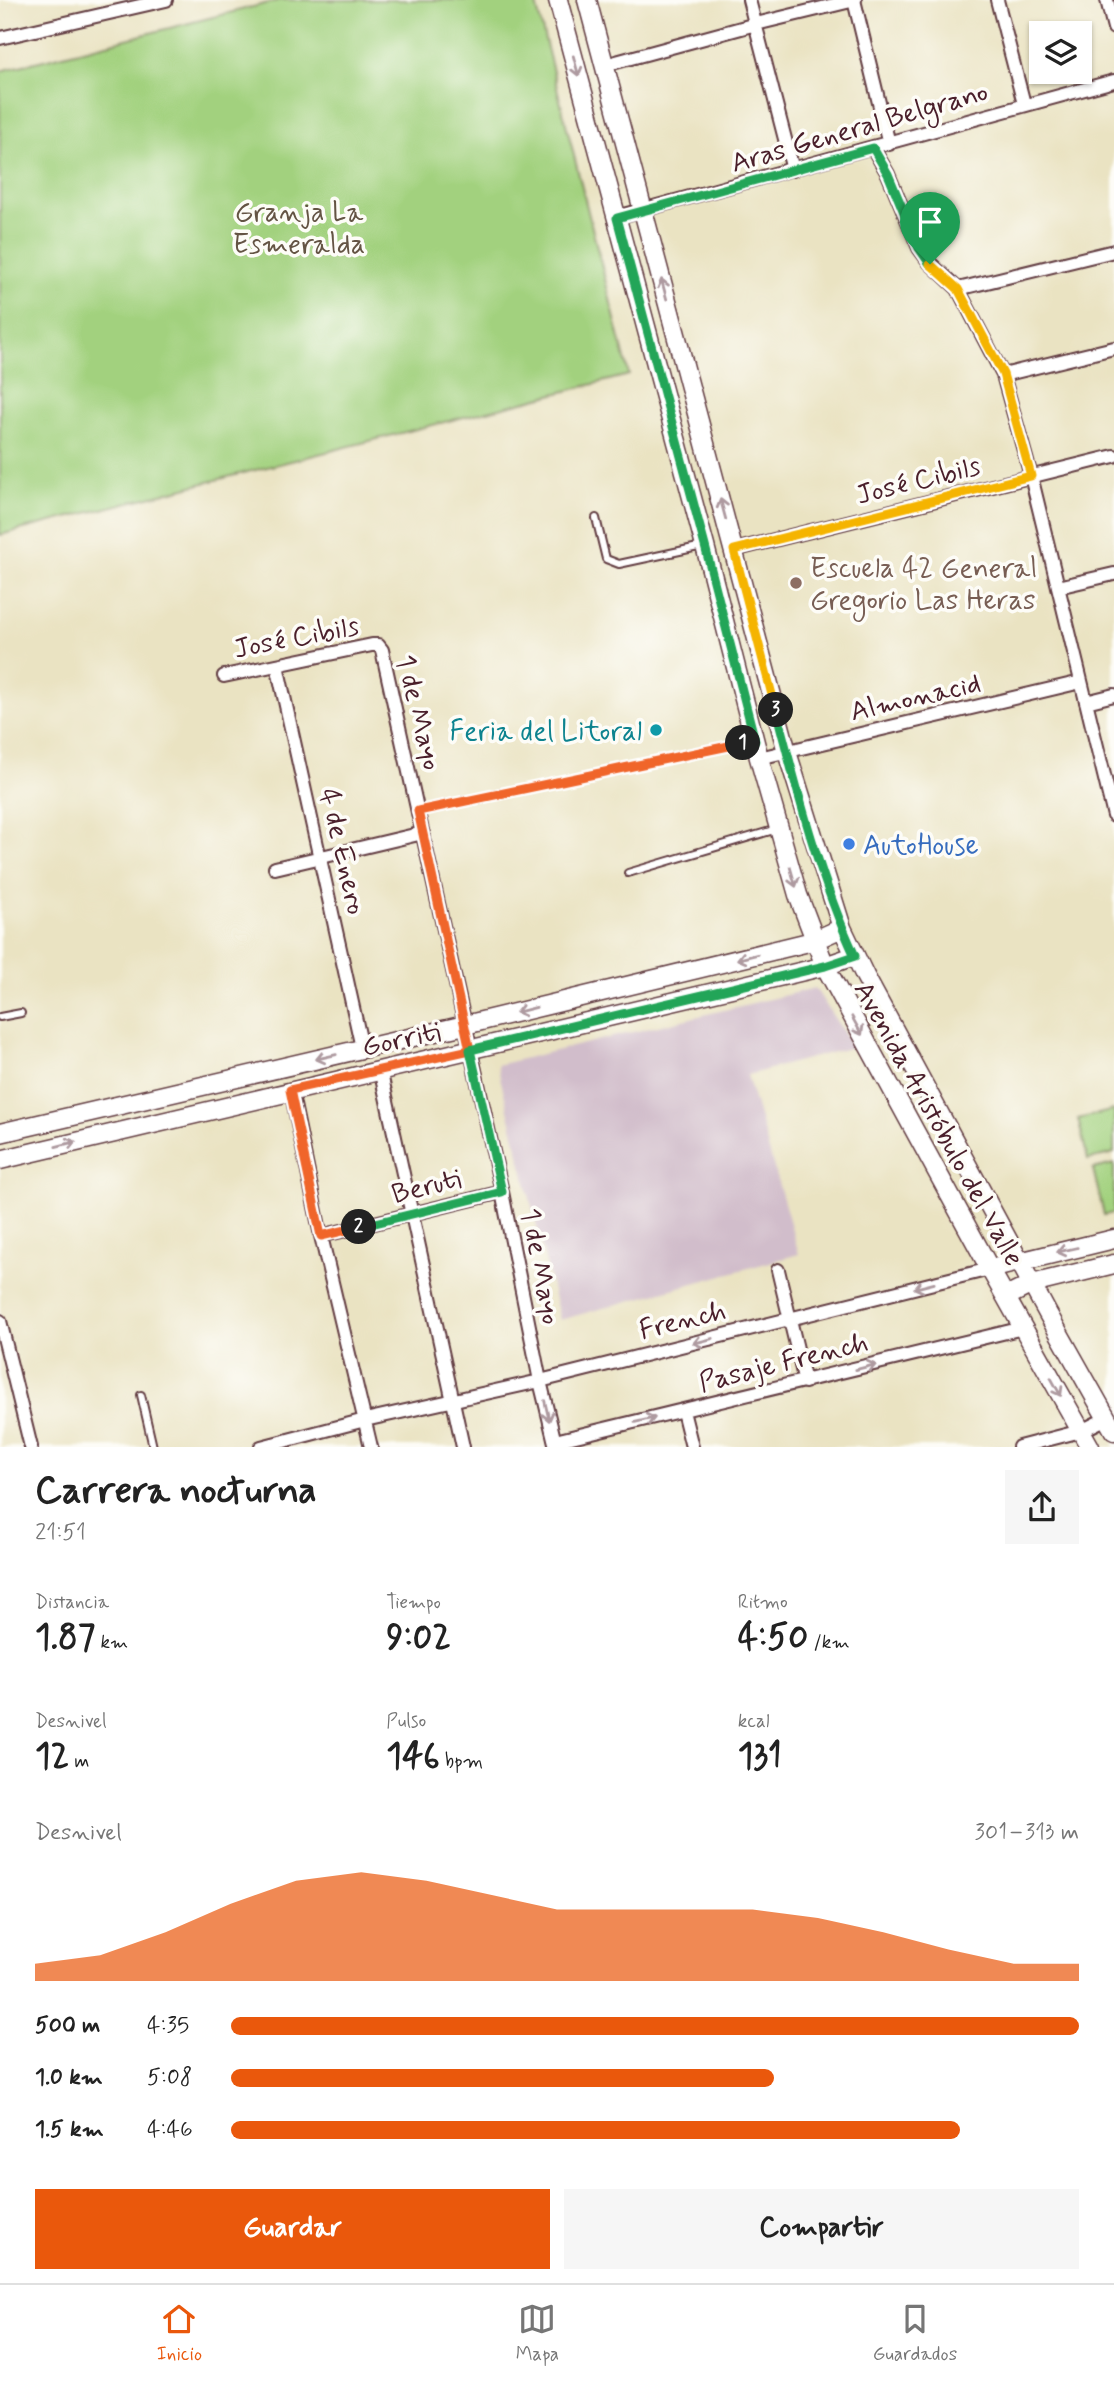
<!DOCTYPE html>
<html lang="es">
<meta charset="utf-8">
<style>
body{margin:0;font-family:Mynerve,sans-serif;background:#f6f6f6;color:#222;height:100vh;display:flex;flex-direction:column;font-size:26px;white-space:nowrap}
*{box-sizing:border-box;margin:0}
p{font-size:23px;color:#767676}
.icon{flex:none;width:38px;height:38px;fill:none;stroke:currentColor;stroke-width:2;stroke-linecap:round;stroke-linejoin:round}
.map{position:relative;height:1447px;overflow:hidden}
.side{display:flex;flex-direction:column;background:#fff;flex:1}
.side>*{flex:none}
.controls{position:absolute;left:1029px;top:21px;display:grid;gap:14px}
.controls a{display:grid;place-items:center;width:63px;height:63px;border-radius:0px;background:#fff;box-shadow:0 2px 5px #0004;font-size:35px}
.pin{position:absolute;display:grid;place-items:center;width:60px;height:60px;color:#fff;margin:-72px -30px;border-radius:50% 50% 50% 0;rotate:-45deg;box-shadow:0 0 7px #0007}
.pin .icon{rotate:45deg}
.km{position:absolute;width:35px;height:35px;margin:-18px;border-radius:50%;background:#222;color:#fff;font-size:19px;line-height:35px;text-align:center}
.round{display:grid;place-items:center;flex:none;width:74px;height:74px;border-radius:0px;background:#f6f6f6}
.headline{display:flex;align-items:center;justify-content:space-between;height:119px;padding:0 35px}
h1{font-size:38px;font-weight:800;line-height:52px}
.stats{display:grid;grid-template-columns:repeat(3,1fr);gap:10px;height:119px;padding:7px 35px}
.stats div{display:grid;align-content:center}
.stats b{font-size:35px;font-weight:800}
.stats small{font-size:19px;font-weight:400}
.stats p{font-size:19px}
.chart{height:196px;padding:14px 35px}
.chart p{display:flex;justify-content:space-between}
.chart svg{width:100%;height:126px;margin-top:7px;fill:#ea580c;opacity:.7}
.primary-button{display:flex;gap:14px;margin-top:auto;padding:14px 35px}
.primary-button a{flex:1;height:80px;border-radius:0px;background:#ea580c;color:#fff;font-size:28px;font-weight:800;line-height:80px;text-align:center}
.primary-button a+a{background:#f6f6f6;color:#222}
ul{padding:0 35px;list-style:none;font-size:23px}
li{display:grid;grid-template-columns:112px 84px 1fr;align-items:center;height:52px}
li i{height:18px;border-radius:9px;background:#ea580c}
.tab-bar{display:flex;justify-content:space-around;align-items:center;height:98px;border-top:2px solid #e0e0e0;background:#fff;font-size:19px;color:#767676}
.tab-bar a{display:grid;justify-items:center;gap:4px}
.tab-bar .on{color:#ea580c}
.map>svg:first-child{display:block}
.industrial{fill:#d1bdcb}
.green{fill:#a2d17e;stroke:#767854;stroke-width:2}
.lines{fill:none;stroke-linecap:round;stroke-linejoin:round}
.lane-casing{stroke:#623c42;stroke-width:10}
.street-casing{stroke:#623c42;stroke-width:16}
.secondary-casing{stroke:#623c42;stroke-width:21}
.lane{stroke:#fff;stroke-width:6}
.street{stroke:#fff;stroke-width:12}
.secondary{stroke:#fff;stroke-width:18}
.oneway{stroke:#ae9aa0}
.split-1-casing{stroke:#fff;stroke-width:14}
.split-2-casing{stroke:#fff;stroke-width:14}
.split-3-casing{stroke:#fff;stroke-width:14}
.split-4-casing{stroke:#fff;stroke-width:14}
.split-1{stroke:#22a559;stroke-width:9}
.split-2{stroke:#f0652b;stroke-width:9}
.split-3{stroke:#22a559;stroke-width:9}
.split-4{stroke:#f5b400;stroke-width:9}
.education-dot{fill:#8d6e63;stroke:#fdfcf7;stroke-width:2.5}
.culture-dot{fill:#0f9aa8;stroke:#fdfcf7;stroke-width:2.5}
.shop-dot{fill:#3f7fe0;stroke:#fdfcf7;stroke-width:2.5}
.labels{text-anchor:middle;stroke-width:7;stroke-linejoin:round;paint-order:stroke}
.street-label{font-size:28px;fill:#4a1f2b;stroke:#fdfcf7}
.park-label{font-size:28px;fill:#645444;stroke:#fdfcf7}
.education-label{font-size:28px;fill:#785e54;stroke:#fdfcf7;text-anchor:start}
.culture-label{font-size:28px;fill:#0d838f;stroke:#fdfcf7;text-anchor:end}
.shop-label{font-size:28px;fill:#366cbe;stroke:#fdfcf7;text-anchor:start}
</style>
<div class="map">
<svg width="1114" height="1447" viewBox="0 0 1114 1447">
<rect width="100%" height="100%" fill="#fdfcf7"/>
<filter id="ink" filterUnits="userSpaceOnUse"><feTurbulence type="fractalNoise" baseFrequency=".0143" numOctaves="2"/><feDisplacementMap in="SourceGraphic" scale="14" xChannelSelector="R" yChannelSelector="G"/><feConvolveMatrix kernelMatrix="1 2 1 2 8 2 1 2 1" color-interpolation-filters="sRGB"/></filter>
<filter id="wash" filterUnits="userSpaceOnUse"><feTurbulence type="fractalNoise" baseFrequency=".00686" numOctaves="4" result="noise"/><feDisplacementMap in="SourceGraphic" scale="28" xChannelSelector="R" yChannelSelector="G"/><feGaussianBlur stdDeviation="1.57" result="paint"/><feColorMatrix in="noise" values="0 0 0 0 0 0 0 0 0 0 0 0 0 0 0 0 0 1.4 0 .05"/><feComposite in="paint" operator="in"/></filter>
<g filter="url(#wash)">
<rect width="100%" height="100%" fill="#eae3c2"/>
<path class="industrial" d="M815,988L853,1047L747,1075L799,1254L560,1320L497,1065Z"/>
<path class="green" d="M280,0H535L629,375L0,535V71Z
M1114,1110V1153L1088,1160L1078,1119Z
M1114,1164V1213L1104,1215L1093,1169Z"/>
</g>
<g filter="url(#ink)">
<g class="lines">
<g class="lane-casing">
<path id="lane" d="M596,518L606,559L619,564L703,546
M418,811L752,741
M628,873L777,829
M0,1017L21,1013
M141,1395L153,1447"/>
</g>
<g class="street-casing">
<path id="street" d="M749,0L793,170
M854,0L889,144
M997,0L1024,104
M1107,0L1114,28
M0,38L166,0
M605,65L756,24L855,0
M873,148L888,174L919,248L930,263L958,289L1003,375L1031,476L1114,816
M617,217L1114,81
M958,289L1114,251
M1003,375L1114,348
M734,550L1114,456
M1058,587L1114,574
M277,665L362,1048
M224,676L372,645H378L382,650L502,1192L540,1381L556,1447
M1086,702L1114,695
M759,758L1081,682
M275,868L423,833
M380,1069L463,1447
M291,1090L321,1236L371,1447
M321,1236L502,1192
M778,1270L805,1382
M0,1321L31,1447
M683,1411L692,1447
M555,1441L1023,1328
M261,1447L365,1420L540,1381L990,1269
M1019,1447L1081,1431L1107,1418"/>
</g>
<g class="secondary-casing">
<path id="secondary" d="M558,0L705,546L759,758L798,895L825,966L990,1269L1090,1447
M587,0L787,752L842,928L865,976L1048,1314L1114,1431
M0,1133L465,1025L813,941L842,928
M0,1160L825,966L854,956
M990,1269L1114,1239
M1006,1297L1032,1284L1114,1264"/>
</g>
<use href="#lane" class="lane"/>
<use href="#street" class="street"/>
<use href="#secondary" class="secondary"/>
</g>
<defs><path id="oneway-shaft" d="M-6 0H5M1.5-3L5.5 0L1.5 3" fill="none" stroke-width="1.6" stroke-linecap="round" stroke-linejoin="round" transform="scale(1.75)"/></defs>
<g class="oneway">
<use href="#oneway-shaft" transform="translate(576 66) rotate(75)"/>
<use href="#oneway-shaft" transform="translate(664 289) rotate(-105)"/>
<use href="#oneway-shaft" transform="translate(723 509) rotate(-105)"/>
<use href="#oneway-shaft" transform="translate(793 877) rotate(74)"/>
<use href="#oneway-shaft" transform="translate(747 957) rotate(166)"/>
<use href="#oneway-shaft" transform="translate(526 1010) rotate(166)"/>
<use href="#oneway-shaft" transform="translate(857 1026) rotate(61)"/>
<use href="#oneway-shaft" transform="translate(326 1057) rotate(167)"/>
<use href="#oneway-shaft" transform="translate(66 1144) rotate(-14)"/>
<use href="#oneway-shaft" transform="translate(1067 1250) rotate(167)"/>
<use href="#oneway-shaft" transform="translate(924 1286) rotate(166)"/>
<use href="#oneway-shaft" transform="translate(703 1341) rotate(166)"/>
<use href="#oneway-shaft" transform="translate(866 1367) rotate(-14)"/>
<use href="#oneway-shaft" transform="translate(1056 1387) rotate(61)"/>
<use href="#oneway-shaft" transform="translate(547 1411) rotate(77)"/>
<use href="#oneway-shaft" transform="translate(645 1420) rotate(-13)"/>
</g>
</g>
<g class="lines" filter="url(#ink)">
<g class="split-1-casing">
<path id="split-1" d="M743,743L755,741L705,546L617,218L873,148L888,174L919,248L930,264"/>
</g>
<g class="split-2-casing">
<path id="split-2" d="M359,1227L321,1236L290,1090L470,1050L418,811L743,743"/>
</g>
<g class="split-3-casing">
<path id="split-3" d="M359,1227L502,1192L470,1050L825,966L855,956C820,881 797,790 776,710"/>
</g>
<g class="split-4-casing">
<path id="split-4" d="M776,710L734,550L1031,476L1003,374L958,289L930,264"/>
</g>
<use href="#split-1" class="split-1"/>
<use href="#split-2" class="split-2"/>
<use href="#split-3" class="split-3"/>
<use href="#split-4" class="split-4"/>
</g>
<circle class="education-dot" cx="796" cy="583" r="7"/>
<circle class="culture-dot" cx="656" cy="730" r="7"/>
<circle class="shop-dot" cx="849" cy="844" r="7"/>
<g class="labels">
<g class="street-label">
<text transform="translate(859 126) rotate(-16)" y="10">Aras General Belgrano</text>
<text transform="translate(918 479) rotate(-14)" y="10">José Cibils</text>
<text transform="translate(296 636) rotate(-11)" y="10">José Cibils</text>
<text transform="translate(915 696) rotate(-13)" y="10">Almonacid</text>
<text transform="translate(420 712) rotate(76)" y="10">1 de Mayo</text>
<text transform="translate(344 851) rotate(77)" y="10">4 de Enero</text>
<text transform="translate(401 1038) rotate(-12)" y="10">Gorriti</text>
<text transform="translate(940 1123) rotate(61)" y="10">Avenida Aristóbulo del Valle</text>
<text transform="translate(426 1185) rotate(-14)" y="10">Beruti</text>
<text transform="translate(542 1266) rotate(79)" y="10">1 de Mayo</text>
<text transform="translate(682 1319) rotate(-14)" y="10">French</text>
<text transform="translate(783 1361) rotate(-14)" y="10">Pasaje French</text>
</g>
<g class="park-label">
<text x="299" y="221">Granja La<tspan x="299" dy="32">Esmeralda</tspan></text>
</g>
<g class="education-label">
<text x="810" y="577">Escuela 42 General<tspan x="810" dy="32">Gregorio Las Heras</tspan></text>
</g>
<g class="culture-label">
<text x="642" y="740">Feria del Litoral</text>
</g>
<g class="shop-label">
<text x="863" y="854">AutoHouse</text>
</g>
</g>
</svg>
<div class="controls">
<a><svg class="icon" aria-label="layers" viewBox="0 0 24 24"><path d="M12 4l9 5-9 5-9-5zM3 14l9 5 9-5"/></svg></a>
</div>
<div class="pin" style="left:930px;top:264px;background:#1e9e55"><svg class="icon" aria-label="arrive" viewBox="0 0 24 24"><path d="M6 21V4h12l-3 4 3 4H6"/></svg></div>
<b class="km" style="left:743px;top:743px">1</b>
<b class="km" style="left:359px;top:1227px">2</b>
<b class="km" style="left:776px;top:710px">3</b>
</div>
<section class="side">
<div class="headline"><div><h1>Carrera nocturna</h1><p>21:51</p></div><a class="round"><svg class="icon" aria-label="share" viewBox="0 0 24 24"><path d="M12 15V3M7 8l5-5 5 5M5 13v7h14v-7"/></svg></a></div>
<div class="stats">
<div><p>Distancia</p><b>1.87<small> km</small></b></div>
<div><p>Tiempo</p><b>9:02</b></div>
<div><p>Ritmo</p><b>4:50<small> /km</small></b></div>
</div>
<div class="stats">
<div><p>Desnivel</p><b>12<small> m</small></b></div>
<div><p>Pulso</p><b>146<small> bpm</small></b></div>
<div><p>kcal</p><b>131</b></div>
</div>
<div class="chart"><p><span>Desnivel</span>301–313 m</p>
<svg viewBox="0 0 160 44" preserveAspectRatio="none"><path d="M0 44V38L10 35L20 27L30 17L40 9L50 6L60 9L70 14L80 19L90 19L100 19L110 19L120 22L130 27L140 33L150 38L160 38V44z"/></svg>
</div>
<ul>
<li><b>500 m</b>4:35<i style="width:100%"></i></li>
<li><b>1.0 km</b>5:08<i style="width:64%"></i></li>
<li><b>1.5 km</b>4:46<i style="width:86%"></i></li>
</ul>
<div class="primary-button"><a>Guardar</a><a>Compartir</a></div>
</section>
<nav class="tab-bar">
<a class="on"><svg class="icon" aria-label="home" viewBox="0 0 24 24"><path d="M3 11l9-7 9 7M6 9v11h12V9"/></svg>Inicio</a>
<a><svg class="icon" aria-label="map" viewBox="0 0 24 24"><path d="M3 6l6-2 6 2 6-2v14l-6 2-6-2-6 2zM9 4v14M15 6v14"/></svg>Mapa</a>
<a><svg class="icon" aria-label="saved" viewBox="0 0 24 24"><path d="M7 4h10v16l-5-4-5 4z"/></svg>Guardados</a>
</nav>
